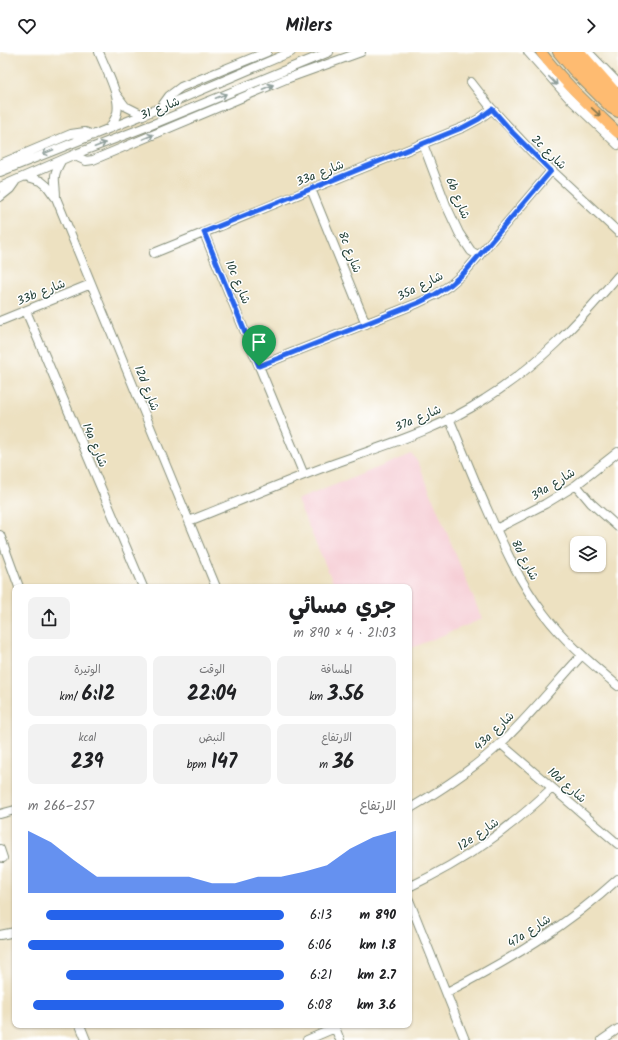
<!DOCTYPE html>
<html lang="ar">
<meta charset="utf-8">
<style>
body{margin:0;font-family:Kalam,"Playpen Sans Arabic",sans-serif;background:#f2f2f2;color:#202124;direction:rtl;height:100vh;display:flex;flex-direction:column;font-size:15px;white-space:nowrap}
*{box-sizing:border-box;margin:0}
p{font-size:13px;color:#757577}
.icon{flex:none;width:22px;height:22px;fill:none;stroke:currentColor;stroke-width:2;stroke-linecap:round;stroke-linejoin:round}
.map{position:relative;flex:1;overflow:hidden;direction:ltr}
.sheet{position:absolute;left:12px;top:532px;width:400px;height:444px;display:flex;flex-direction:column;background:#fff;border-radius:8px;box-shadow:0 1px 3px #0004;direction:rtl}
.sheet>*{flex:none}
.controls{position:absolute;left:570px;top:484px;display:grid;gap:8px}
.controls a{display:grid;place-items:center;width:36px;height:36px;border-radius:8px;background:#fff;box-shadow:0 1px 3px #0004;font-size:20px}
.pin{position:absolute;display:grid;place-items:center;width:34px;height:34px;color:#fff;margin:-41px -17px;border-radius:50% 50% 50% 0;rotate:-45deg;box-shadow:0 0 4px #0007}
.pin .icon{rotate:45deg}
.round{display:grid;place-items:center;flex:none;width:42px;height:42px;border-radius:8px;background:#f2f2f2}
.overview{display:flex;align-items:center;justify-content:space-between;height:68px;padding:0 16px}
h1{font-size:22px;font-weight:700;line-height:30px}
.stats{display:grid;grid-template-columns:repeat(3,1fr);gap:6px;height:68px;padding:4px 16px}
.stats div{display:grid;align-content:center;border-radius:8px;background:#f2f2f2;text-align:center}
.stats b{font-size:20px;font-weight:700}
.stats small{font-size:11px;font-weight:400}
.stats p{font-size:11px}
.chart{height:112px;padding:8px 16px}
.chart p{display:flex;justify-content:space-between}
.chart svg{width:100%;height:72px;margin-top:4px;fill:#2563eb;opacity:.7}
ul{padding:0 16px;list-style:none;font-size:13px}
li{display:grid;grid-template-columns:64px 48px 1fr;align-items:center;height:30px}
li i{height:10px;border-radius:5px;background:#2563eb}
header{display:flex;justify-content:space-between;align-items:center;height:52px;padding:0 16px;background:#fff;font-size:18px;font-weight:700}
.map>svg:first-child{display:block}
.built{fill:#f6cfd6}
.lines{fill:none;stroke-linecap:round;stroke-linejoin:round}
.minor-casing{stroke:#868f7a;stroke-width:10}
.major-casing{stroke:#868f7a;stroke-width:12}
.minor{stroke:#fff;stroke-width:8}
.major{stroke:#febb71;stroke-width:10}
.oneway{stroke:#8f9e9a}
.oneway2{stroke:#83764f}
.route-casing{stroke:#fff;stroke-width:8}
.route{stroke:#2563eb;stroke-width:5}
.labels{text-anchor:middle;stroke-width:3;stroke-linejoin:round;paint-order:stroke}
.street-label{font-size:12px;fill:#1f3d34;stroke:#fff}
</style>
<header><svg class="icon" aria-label="forward" viewBox="0 0 24 24"><path d="M9 5l7 7-7 7"/></svg>Milers<svg class="icon" aria-label="heart" viewBox="0 0 24 24"><path d="M12 20l-8-8c-3-5 5-10 8-4 3-6 11-1 8 4z"/></svg></header>
<div class="map">
<svg width="618" height="988" viewBox="0 0 618 988">
<rect width="100%" height="100%" fill="#fff"/>
<filter id="ink" filterUnits="userSpaceOnUse"><feTurbulence type="fractalNoise" baseFrequency=".025" numOctaves="2"/><feDisplacementMap in="SourceGraphic" scale="8" xChannelSelector="R" yChannelSelector="G"/><feConvolveMatrix kernelMatrix="1 2 1 2 8 2 1 2 1" color-interpolation-filters="sRGB"/></filter>
<filter id="wash" filterUnits="userSpaceOnUse"><feTurbulence type="fractalNoise" baseFrequency=".012" numOctaves="4" result="noise"/><feDisplacementMap in="SourceGraphic" scale="16" xChannelSelector="R" yChannelSelector="G"/><feGaussianBlur stdDeviation="0.9" result="paint"/><feColorMatrix in="noise" values="0 0 0 0 0 0 0 0 0 0 0 0 0 0 0 0 0 1.4 0 .05"/><feComposite in="paint" operator="in"/></filter>
<g filter="url(#wash)">
<rect width="100%" height="100%" fill="#ede1c1"/>
<path class="built" d="M412,402L419,412L482,567L409,597V535H335L297,448Z"/>
</g>
<g filter="url(#ink)">
<g class="lines">
<g class="minor-casing">
<path id="minor" d="M99,0C105,16 121,44 117,61C116,66 112,71 110,76
M528,0L568,45L618,93
M588,0L618,31
M471,30L492,57L532,100L618,180
M116,42L125,54L143,63
M161,55L169,44L181,35L267,0
M423,92L446,153L459,181L471,199L479,204
M73,103L86,109L93,108L286,27L361,0
M61,109C51,127 56,126 56,146L216,535
M0,112L71,82L85,80L93,83
M0,120L143,63L291,0
M25,124L41,129L47,134L55,145
M0,135L73,103L151,73L329,0
M311,137L366,272
M0,145L10,137L15,130
M204,181L304,423
M154,201L464,75L479,67L492,57
M26,259L143,535
M0,269L91,232
M259,314L418,251L435,243L450,233L465,220L551,119
M449,366C462,397 474,428 488,459C504,495 520,531 544,562C565,590 592,612 618,634
M576,433L591,451L618,475
M189,469C237,450 284,430 333,412C383,394 440,377 485,347C539,313 577,272 618,224
M496,477L545,452L576,433L618,400
M0,483L19,535
M501,692L618,792
M409,757C441,738 474,717 501,691C530,664 555,632 582,603
M0,762L15,758
M0,797L3,806
M409,835C466,808 507,779 552,736
M409,848L465,988
M0,883L15,880
M447,940C508,909 567,874 618,827
M80,973L86,988
M334,973L340,988
M307,988L335,976
M602,988L618,977"/>
</g>
<g class="major-casing">
<path id="major" d="M541,0C563,30 591,55 618,81
M558,0L573,18L611,56L618,60
M569,0L618,53
M580,0L618,43"/>
</g>
<use href="#minor" class="minor"/>
<use href="#major" class="major"/>
</g>
<defs><path id="oneway-shaft" d="M-6 0H5M1.5-3L5.5 0L1.5 3" fill="none" stroke-width="1.6" stroke-linecap="round" stroke-linejoin="round"/></defs>
<g class="oneway">
<use href="#oneway-shaft" transform="translate(553 29) rotate(46)"/>
<use href="#oneway-shaft" transform="translate(268 35) rotate(-23)"/>
<use href="#oneway-shaft" transform="translate(221 44) rotate(-22)"/>
<use href="#oneway-shaft" transform="translate(148 85) rotate(-23)"/>
<use href="#oneway-shaft" transform="translate(100 93) rotate(-21)"/>
<use href="#oneway-shaft" transform="translate(48 100) rotate(158)"/>
</g>
<use class="oneway2" href="#oneway-shaft" transform="translate(596 60) rotate(43)"/>
</g>
<g class="lines" filter="url(#ink)">
<g class="route-casing">
<path id="route" d="M492,57L513,81L551,119L465,220L450,233L434,243L418,251L259,314L204,180L464,75L479,67Z"/>
</g>
<use href="#route" class="route"/>
</g>
<g class="labels">
<g class="street-label">
<text transform="translate(160 56) rotate(-22)" y="4">شارع 31</text>
<text transform="translate(549 100) rotate(44)" y="4">2c شارع</text>
<text transform="translate(320 121) rotate(-22)" y="4">33a شارع</text>
<text transform="translate(458 146) rotate(67)" y="4">6b شارع</text>
<text transform="translate(350 200) rotate(68)" y="4">8c شارع</text>
<text transform="translate(238 230) rotate(67)" y="4">10c شارع</text>
<text transform="translate(420 234) rotate(-27)" y="4">35a شارع</text>
<text transform="translate(41 240) rotate(-22)" y="4">33b شارع</text>
<text transform="translate(147 336) rotate(68)" y="4">12d شارع</text>
<text transform="translate(418 366) rotate(-23)" y="4">37a شارع</text>
<text transform="translate(95 393) rotate(67)" y="4">14a شارع</text>
<text transform="translate(553 432) rotate(-32)" y="4">39a شارع</text>
<text transform="translate(525 508) rotate(62)" y="4">8d شارع</text>
<text transform="translate(494 679) rotate(-44)" y="4">43a شارع</text>
<text transform="translate(567 733) rotate(41)" y="4">10d شارع</text>
<text transform="translate(478 782) rotate(-35)" y="4">12e شارع</text>
<text transform="translate(529 879) rotate(-34)" y="4">47a شارع</text>
</g>
</g>
</svg>
<div class="controls">
<a><svg class="icon" aria-label="layers" viewBox="0 0 24 24"><path d="M12 4l9 5-9 5-9-5zM3 14l9 5 9-5"/></svg></a>
</div>
<div class="pin" style="left:259px;top:314px;background:#1e9e55"><svg class="icon" aria-label="arrive" viewBox="0 0 24 24"><path d="M6 21V4h12l-3 4 3 4H6"/></svg></div>
<section class="sheet">
<div class="overview"><div><h1>جري مسائي</h1><p>21:03 · 4 × 890 m</p></div><a class="round"><svg class="icon" aria-label="share" viewBox="0 0 24 24"><path d="M12 15V3M7 8l5-5 5 5M5 13v7h14v-7"/></svg></a></div>
<div class="stats">
<div><p>المسافة</p><b>3.56<small> km</small></b></div>
<div><p>الوقت</p><b>22:04</b></div>
<div><p>الوتيرة</p><b>6:12<small> /km</small></b></div>
</div>
<div class="stats">
<div><p>الارتفاع</p><b>36<small> m</small></b></div>
<div><p>النبض</p><b>147<small> bpm</small></b></div>
<div><p>kcal</p><b>239</b></div>
</div>
<div class="chart"><p><span>الارتفاع</span>257–266 m</p>
<svg viewBox="0 0 160 44" preserveAspectRatio="none"><path d="M0 44V6L10 13L20 24L30 34L40 34L50 34L60 34L70 34L80 38L90 38L100 34L110 34L120 31L130 27L140 17L150 10L160 6V44z"/></svg>
</div>
<ul>
<li><b>890 m</b>6:13<i style="width:93%"></i></li>
<li><b>1.8 km</b>6:06<i style="width:100%"></i></li>
<li><b>2.7 km</b>6:21<i style="width:85%"></i></li>
<li><b>3.6 km</b>6:08<i style="width:98%"></i></li>
</ul>
</section>
</div>
